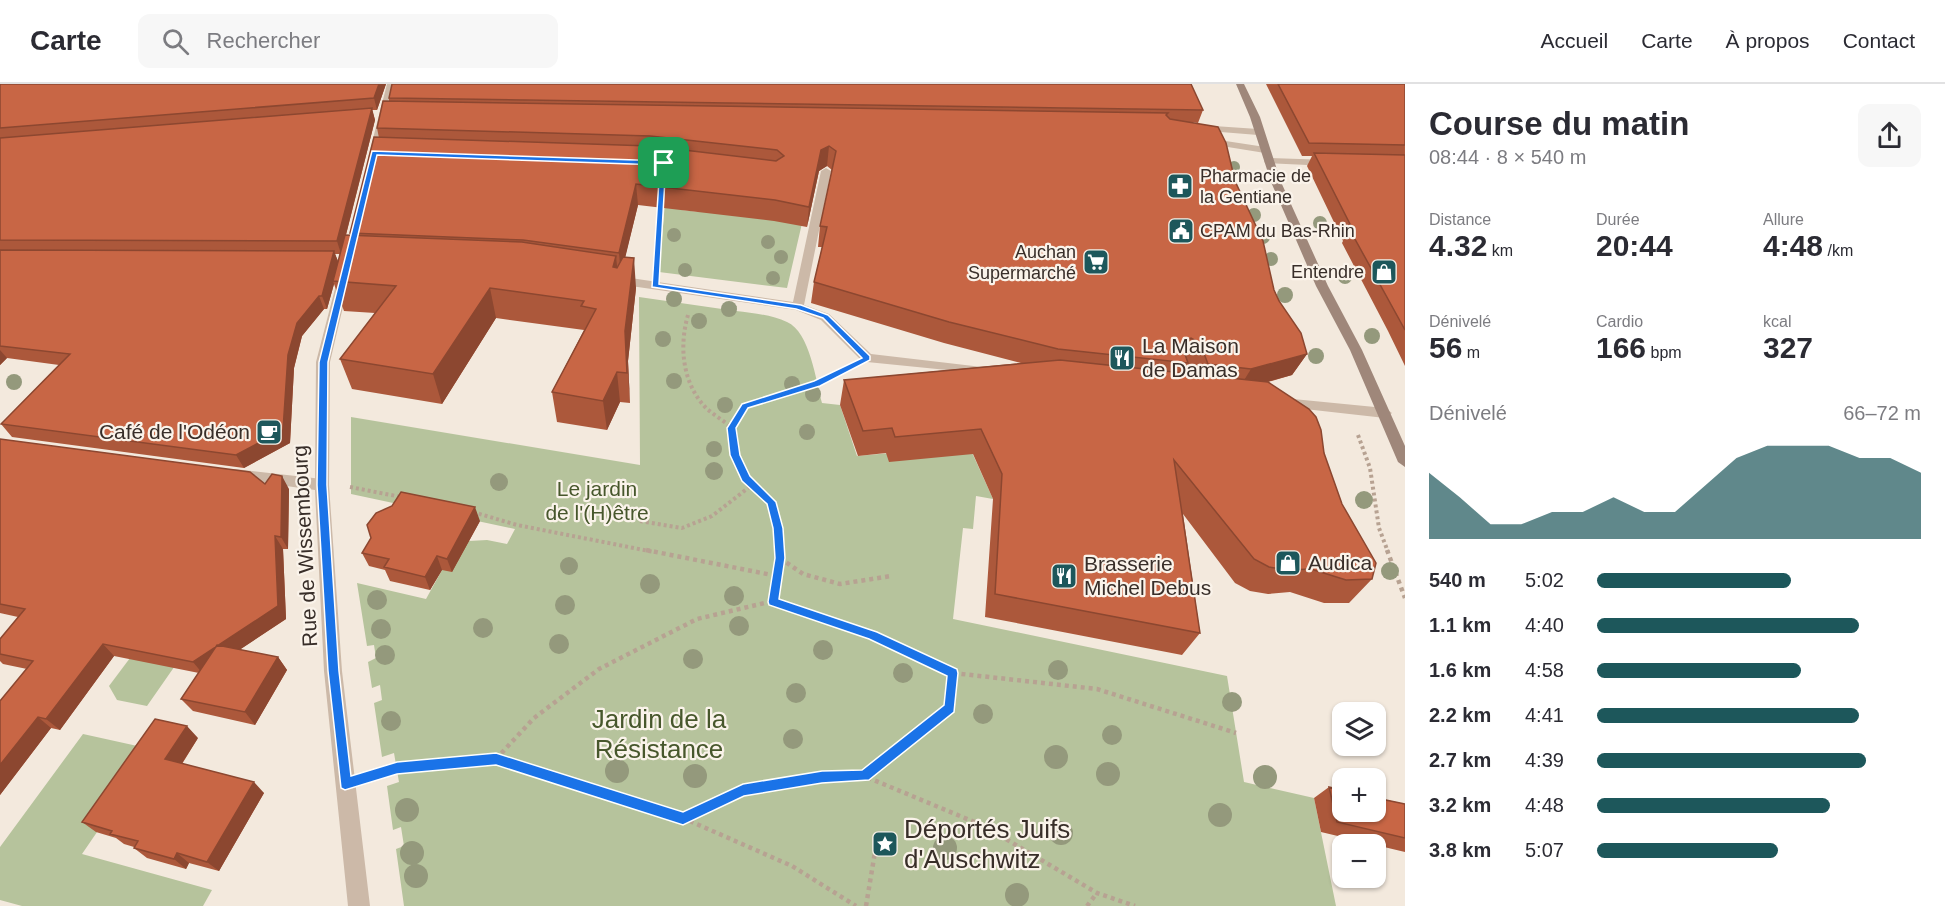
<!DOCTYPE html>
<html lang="fr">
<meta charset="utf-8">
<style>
body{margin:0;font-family:Arial,sans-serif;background:#f7f7f7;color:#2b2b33;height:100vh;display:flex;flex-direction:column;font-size:22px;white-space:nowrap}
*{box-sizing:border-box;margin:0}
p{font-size:20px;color:#7c7c81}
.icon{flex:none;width:33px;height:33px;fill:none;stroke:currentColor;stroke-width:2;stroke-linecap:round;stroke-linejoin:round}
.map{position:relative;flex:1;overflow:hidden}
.details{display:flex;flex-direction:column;background:#fff;width:540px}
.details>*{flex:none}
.fabs{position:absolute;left:1332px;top:618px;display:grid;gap:12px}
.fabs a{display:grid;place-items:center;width:54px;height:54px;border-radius:12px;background:#fff;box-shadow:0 2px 4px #0004;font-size:30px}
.pin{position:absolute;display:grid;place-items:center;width:51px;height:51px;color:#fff;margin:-26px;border-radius:12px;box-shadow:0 3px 9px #0006}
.round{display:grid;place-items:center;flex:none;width:63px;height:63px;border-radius:12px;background:#f7f7f7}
.overview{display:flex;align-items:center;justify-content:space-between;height:102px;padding:0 24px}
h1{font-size:33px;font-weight:700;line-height:45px}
.figures{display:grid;grid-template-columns:repeat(3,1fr);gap:9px;height:102px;padding:6px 24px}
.figures div{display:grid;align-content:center}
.figures b{font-size:30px;font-weight:700}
.figures small{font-size:16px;font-weight:400}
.figures p{font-size:16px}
.chart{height:168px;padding:12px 24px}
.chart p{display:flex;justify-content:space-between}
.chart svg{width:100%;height:108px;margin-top:6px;fill:#1d575b;opacity:.7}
ul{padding:0 24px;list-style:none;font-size:20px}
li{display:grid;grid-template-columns:96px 72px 1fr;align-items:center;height:45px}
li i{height:15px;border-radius:8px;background:#1d575b}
header{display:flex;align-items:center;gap:36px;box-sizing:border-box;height:84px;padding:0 30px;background:#fff;border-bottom:2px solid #e1e1e2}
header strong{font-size:28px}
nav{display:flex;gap:33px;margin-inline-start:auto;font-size:21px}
.search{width:420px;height:54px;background:#f7f7f7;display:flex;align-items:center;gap:15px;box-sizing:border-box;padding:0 21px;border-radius:12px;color:#7c7c81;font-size:22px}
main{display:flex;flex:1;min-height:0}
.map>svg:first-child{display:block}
.green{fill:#b6c39c}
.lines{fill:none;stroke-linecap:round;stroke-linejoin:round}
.path-far2{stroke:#b7a292;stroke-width:2;stroke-dasharray:2 2;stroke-linecap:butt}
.path-far1{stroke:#b7a292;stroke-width:4;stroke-dasharray:3 3;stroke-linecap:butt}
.path{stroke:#b7a292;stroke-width:4.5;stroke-dasharray:4 4;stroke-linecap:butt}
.pedestrian{fill:#ccb9a8;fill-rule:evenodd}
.minor{fill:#ccb9a8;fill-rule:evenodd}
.tertiary{fill:#ccb9a8;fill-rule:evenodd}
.secondary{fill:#9f877a;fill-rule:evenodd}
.tree{fill:#94997c}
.wall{fill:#ac583b;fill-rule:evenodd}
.shaded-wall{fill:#8c4730}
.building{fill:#c86645;stroke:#8c4730;stroke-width:1.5}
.route{fill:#1a73e8;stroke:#fff;stroke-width:1.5;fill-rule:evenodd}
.labels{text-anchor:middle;stroke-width:4.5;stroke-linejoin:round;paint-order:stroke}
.far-poi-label{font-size:18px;fill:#382e29;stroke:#faf3ea;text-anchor:start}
.poi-label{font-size:21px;fill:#382e29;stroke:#faf3ea;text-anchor:start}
.park-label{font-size:21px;fill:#47572c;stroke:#faf3ea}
.street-label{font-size:21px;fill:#382e29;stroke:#faf3ea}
.near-park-label{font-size:26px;fill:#47572c;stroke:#faf3ea}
.near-poi-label{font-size:26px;fill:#382e29;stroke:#faf3ea;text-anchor:start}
</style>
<header>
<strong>Carte</strong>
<div class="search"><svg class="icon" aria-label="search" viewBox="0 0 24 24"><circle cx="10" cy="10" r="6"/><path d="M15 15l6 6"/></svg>Rechercher</div>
<nav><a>Accueil</a><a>Carte</a><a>À propos</a><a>Contact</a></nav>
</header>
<main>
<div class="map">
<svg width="1405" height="822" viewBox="0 0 1405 822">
<rect width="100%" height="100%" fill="#f3e9dd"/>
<path class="green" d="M668,84L682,126L699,128L701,123L813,92L787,204L659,188Z
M639,213L722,225L724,220L737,222L736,227C753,229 772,231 787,238C810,248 816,297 822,319L840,321L857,372L969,362L993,415L976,412L973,445L963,444L953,535L1227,592L1244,698L1314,714L1336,822H404L396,765L404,762L401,743L393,746L387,702L399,698L394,669L382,673L374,619L382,616L380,601L372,604L368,578L376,574L374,561L367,562L357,499L426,515L442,486L469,457L487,456L507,460L515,445L351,410V333L640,381Z
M142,558L186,566L147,622L117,616L109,602Z
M83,650L151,665L145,678L82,770L212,806L203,822H22L0,816V763Z"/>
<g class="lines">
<path class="path-far2" d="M657,177L661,118"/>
<path class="path-far1" d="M688,231C679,262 682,299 706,324C714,331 724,337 732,344L735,371L746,394L771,418L778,444L780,468
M732,344L745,322L817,300L844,286
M1358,351L1370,384L1379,444L1388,468
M350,403L401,413
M473,428L517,441L654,468
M640,437L682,444L712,432L752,401"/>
<path class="path" d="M646,466L777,492
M779,466L780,474L803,490L840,500L891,492
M1387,466L1405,514
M773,517L780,474
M496,675L534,634L599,585L697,535L773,517L873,552L953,589L1097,605L1236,649
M373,691L397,684L496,675L683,734L792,782L856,822
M865,691L950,624L953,589
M683,734L743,707L822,693L864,692L984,742L1097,809L1135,822
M866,822L875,768
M1087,822L1097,809"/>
<path class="pedestrian" d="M826,84L831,87L804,221L829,230L871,270L982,283L987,284L989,287L987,290L867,278L862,277L821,236L796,226L617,200L611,196L617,192L793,218L821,87Z
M1283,314L1385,324L1392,329L1385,334L1278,322L1276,319L1278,316Z"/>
<path class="minor" d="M387,0H395L378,74L373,77L368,74Z
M1199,41L1258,45L1263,48L1258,51L1196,46L1194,44Z
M1206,54L1265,63L1270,66L1265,69L1203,59V55Z
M1269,74L1329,76L1334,79L1329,82L1265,79L1264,77Z
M344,189L350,193L330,278L329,401L327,405H317L315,401L316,278L338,193Z"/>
<path class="tertiary" d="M235,385L322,395L327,397L329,401L342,587L370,822H348L324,587L315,406L230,394L228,390L230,386Z"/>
<path class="secondary" d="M1236,0H1244L1260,33L1281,98L1328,202L1362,266L1405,362V383L1398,378L1350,266L1316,202L1271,98L1250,33Z"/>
</g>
<g class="tree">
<circle cx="1234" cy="83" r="6"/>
<circle cx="1254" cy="131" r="7"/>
<circle cx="1320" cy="139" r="7"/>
<circle cx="674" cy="151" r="7"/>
<circle cx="1263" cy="153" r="7"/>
<circle cx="768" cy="158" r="7"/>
<circle cx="781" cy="173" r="7"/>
<circle cx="1271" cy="175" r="7"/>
<circle cx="685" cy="186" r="7"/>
<circle cx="1345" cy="193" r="7"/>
<circle cx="773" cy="194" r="7"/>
<circle cx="1285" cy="211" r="8"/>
<circle cx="674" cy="215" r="8"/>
<circle cx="729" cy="225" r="8"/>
<circle cx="699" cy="237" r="8"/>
<circle cx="1372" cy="252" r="8"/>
<circle cx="663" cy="255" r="8"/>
<circle cx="1316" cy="272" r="8"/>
<circle cx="674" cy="297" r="8"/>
<circle cx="14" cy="298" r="8"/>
<circle cx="792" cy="300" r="8"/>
<circle cx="813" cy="310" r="8"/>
<circle cx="725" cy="321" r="8"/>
<circle cx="807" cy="348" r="8"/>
<circle cx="714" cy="365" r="8"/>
<circle cx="714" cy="387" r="9"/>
<circle cx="499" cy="398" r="9"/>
<circle cx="1364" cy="416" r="9"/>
<circle cx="569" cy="482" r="9"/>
<circle cx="1390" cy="487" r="9"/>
<circle cx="650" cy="500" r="10"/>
<circle cx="734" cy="512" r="10"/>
<circle cx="377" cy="516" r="10"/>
<circle cx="565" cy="521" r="10"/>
<circle cx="739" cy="542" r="10"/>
<circle cx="483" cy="544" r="10"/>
<circle cx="381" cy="545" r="10"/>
<circle cx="559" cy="560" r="10"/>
<circle cx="823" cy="566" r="10"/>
<circle cx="385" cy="571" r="10"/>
<circle cx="693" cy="575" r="10"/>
<circle cx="1058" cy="586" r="10"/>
<circle cx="903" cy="589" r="10"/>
<circle cx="796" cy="609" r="10"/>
<circle cx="1232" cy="618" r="10"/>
<circle cx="983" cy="630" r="10"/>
<circle cx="391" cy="637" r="10"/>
<circle cx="1112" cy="651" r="10"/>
<circle cx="793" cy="655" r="10"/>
<circle cx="1056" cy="673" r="12"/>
<circle cx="617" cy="687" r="12"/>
<circle cx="1108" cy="690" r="12"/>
<circle cx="695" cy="692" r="12"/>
<circle cx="1265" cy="693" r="12"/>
<circle cx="407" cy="726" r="12"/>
<circle cx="1220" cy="731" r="12"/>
<circle cx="1061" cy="749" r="12"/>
<circle cx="945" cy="764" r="12"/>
<circle cx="412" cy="769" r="12"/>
<circle cx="416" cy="792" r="12"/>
<circle cx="1017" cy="811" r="12"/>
</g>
<path class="wall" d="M0,0H386L377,26H372L375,36L346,151H351L350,149L379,54L377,44L389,17V14L1203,26L1198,39L1191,38L1235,97L1274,206L1307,270L1292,291L1268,298L1324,369L1342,420L1372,495L1349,519H1324L1290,508L1268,510L1250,507L1235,499L1183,430L1200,549L1182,571L985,533L993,415L973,370L889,378L886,369L858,372L840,321L844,296L1021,279L944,259L811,219L814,198L822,163H818L820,142L832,86L827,82L819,87L807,143L774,137L638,121L625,173L636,204L628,277L630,319L620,318L607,346L557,338L552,308L584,246L496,234L442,320L352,305L340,275L375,229L344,227L334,200L327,225H324L302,252L294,284L290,359L244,384L12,353L1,340L59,281L7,274L0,281ZM335,170H340L338,177ZM1188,280L1191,290L1183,289Z
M1266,0H1405V282L1388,247L1342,159L1343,157L1307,82L1312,72H1302Z
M0,355L289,405L288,465H283L286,535L239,566L278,573L287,586L255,641L193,627L181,615L199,589L114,572L60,646L51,644L0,711V617L27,585L3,580L0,577V555L18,533L0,529Z
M480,437L452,488L442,486L430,506L390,497L385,486L369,482L362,469Z
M198,654L182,680L264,709L219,787L189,779L186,785L147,774L134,764V763L124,760L116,754L96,748L82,738Z
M1329,703L1405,720V768L1321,748L1314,714Z"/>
<path class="shaded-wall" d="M379,0H386L377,26L374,14Z
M372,24L375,36L341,170L337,157Z
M829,62L827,82L819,87L807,143L809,123L821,66Z
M636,100L638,121L621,191L619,169Z
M334,167L339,180L333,197L334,200L327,225L322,212Z
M616,172L619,201L613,183Z
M634,174L636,204L628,277L630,319L625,247Z
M490,204L496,234L442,320L433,290Z
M319,212L324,225L302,252L294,284L290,359L244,384L236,371L288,271L297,239Z
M1191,254L1180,275L1181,259Z
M0,266L7,274L0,281Z
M1307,270L1292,291L1238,306L1251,285Z
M617,288L620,318L607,346L603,317Z
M282,392L289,405L288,465L281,453Z
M475,423L480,437L452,488L447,475Z
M275,452L283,465L286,535L203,590L193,578Z
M437,472L442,486L430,506L425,493Z
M103,560L114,572L60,646L46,635Z
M278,573L287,586L255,641L245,628Z
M38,633L51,644L0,711V681Z
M187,642L198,654L177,687L165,675Z
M254,698L264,709L219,787L207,778Z
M177,769L189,779L186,785L174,775Z"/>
<path class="building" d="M0,0H379L374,14L0,44Z
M392,0H1191L1203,26L389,14Z
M1278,0H1405V61L1309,59Z
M383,17L1168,29L1166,31L1170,35L1218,43L1226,59L1235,97L1263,157L1274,206L1279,217L1301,249L1307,270L1251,285L1208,280L1200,259L1191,254L1181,259L1188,279L1058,265L949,238L814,198L827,143L820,142L836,67L829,62L821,66L809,123L775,116L636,100L619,169L523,156L350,149L374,53L650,62L776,77L784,72L777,66L650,52L377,44Z
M372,24L337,157L0,156V54Z
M1314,69L1405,71V246L1350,146H1353Z
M345,151L522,158L616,172L613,183L617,184L623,173L634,174L625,247L627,289L617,288L603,317L552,308L596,225L581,222L584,217L490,204L433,290L340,275L396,202L333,197Z
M0,166L334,167L322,212H319L297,239L288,271L283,346L236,371L1,340L70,270L0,262Z
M1060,276L1268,298L1309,325L1316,333L1321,346L1324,369L1342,420L1376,479L1372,495L1346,496L1311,485L1288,486L1269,483L1254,475L1174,376L1200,549L995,510L1002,390L981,345L895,353L892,344L863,347L844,296Z
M0,355L250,388L265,400L272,390L282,392L281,453L275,452L278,522L193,578L103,560L46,635L38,633L0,681V617L33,577L0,570V555L25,525L0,520Z
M401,408L475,423L447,475L437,472L425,493L384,483L389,475L362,469L371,454L367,441L376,429L392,422Z
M217,561L278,573L245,628L181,615Z
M155,635L187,642L165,675L254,698L207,778L177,769L174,775L134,764L138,757L110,750L112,747L82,738Z
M1329,703L1342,706V728H1376V714L1405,720V754L1337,738Z"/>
<path class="route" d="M372,67L666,77L659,200L801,221L828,231L870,272V276L820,302L748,324L736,344L740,371L750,392L776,418L783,444L785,474L779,515L877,548L957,585L958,589L954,628L869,696L822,699L744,712L683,741L496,681L397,690L345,706L341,704L328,587L317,401L319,278ZM377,71L660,81L652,203L796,225L823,234L862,274L814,297L742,320L727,344L730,371L742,397L767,420L773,444L775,474L768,518L769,521L869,555L947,592L944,621L862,686L822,687L743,700L683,728L496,669L397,678L351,692L339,587L327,401L328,278Z"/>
<defs>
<g id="pharmacy-square" transform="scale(1.35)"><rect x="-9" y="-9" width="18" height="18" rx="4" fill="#1d575b" stroke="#faf3ea"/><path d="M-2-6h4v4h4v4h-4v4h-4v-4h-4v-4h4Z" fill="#fff"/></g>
<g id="civic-square" transform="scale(1.35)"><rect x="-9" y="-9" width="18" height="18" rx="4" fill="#1d575b" stroke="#faf3ea"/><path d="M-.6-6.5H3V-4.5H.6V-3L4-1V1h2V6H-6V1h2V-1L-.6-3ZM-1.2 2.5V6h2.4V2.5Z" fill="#fff"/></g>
<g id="supermarket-square" transform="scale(1.35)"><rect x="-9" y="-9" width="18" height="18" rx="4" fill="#1d575b" stroke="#faf3ea"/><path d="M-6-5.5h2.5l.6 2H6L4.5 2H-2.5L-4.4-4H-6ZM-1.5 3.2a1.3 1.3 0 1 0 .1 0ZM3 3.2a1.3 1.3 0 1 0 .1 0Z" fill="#fff"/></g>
<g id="shop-square" transform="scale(1.35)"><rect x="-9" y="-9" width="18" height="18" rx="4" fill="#1d575b" stroke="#faf3ea"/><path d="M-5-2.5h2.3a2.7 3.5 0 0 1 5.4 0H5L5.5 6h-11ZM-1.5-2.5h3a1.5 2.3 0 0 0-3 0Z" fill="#fff"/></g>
<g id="restaurant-square" transform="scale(1.35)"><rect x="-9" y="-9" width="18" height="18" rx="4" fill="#1d575b" stroke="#faf3ea"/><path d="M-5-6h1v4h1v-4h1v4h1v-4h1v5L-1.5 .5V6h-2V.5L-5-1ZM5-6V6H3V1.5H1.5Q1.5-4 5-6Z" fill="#fff"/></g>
<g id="cafe-square" transform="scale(1.35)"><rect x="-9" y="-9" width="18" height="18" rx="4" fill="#1d575b" stroke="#faf3ea"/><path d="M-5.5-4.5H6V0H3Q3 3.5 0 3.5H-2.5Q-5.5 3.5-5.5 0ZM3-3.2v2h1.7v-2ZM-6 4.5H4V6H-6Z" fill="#fff"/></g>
<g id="sight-square" transform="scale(1.35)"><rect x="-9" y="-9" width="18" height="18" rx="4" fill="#1d575b" stroke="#faf3ea"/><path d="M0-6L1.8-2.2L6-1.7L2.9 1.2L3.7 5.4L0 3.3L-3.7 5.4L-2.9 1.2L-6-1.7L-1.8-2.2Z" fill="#fff"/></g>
</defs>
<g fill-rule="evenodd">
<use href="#pharmacy-square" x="1180" y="102"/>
<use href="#civic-square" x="1181" y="147"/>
<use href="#supermarket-square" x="1096" y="178"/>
<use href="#shop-square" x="1384" y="188"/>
<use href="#restaurant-square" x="1122" y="274"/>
<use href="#cafe-square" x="269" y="348"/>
<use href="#shop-square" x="1288" y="479"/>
<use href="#restaurant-square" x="1064" y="492"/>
<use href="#sight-square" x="885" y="760"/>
</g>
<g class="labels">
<g class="far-poi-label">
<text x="1200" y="98">Pharmacie de<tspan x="1200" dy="21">la Gentiane</tspan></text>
<text x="1200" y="153">CPAM du Bas-Rhin</text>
<text x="1076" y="174" text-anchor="end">Auchan<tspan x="1076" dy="21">Supermarché</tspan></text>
<text x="1364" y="194" text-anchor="end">Entendre</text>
</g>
<g class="poi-label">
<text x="1142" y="269">La Maison<tspan x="1142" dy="24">de Damas</tspan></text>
<text x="250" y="355" text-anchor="end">Café de l'Odéon</text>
<text x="1308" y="486">Audica</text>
<text x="1084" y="487">Brasserie<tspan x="1084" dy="24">Michel Debus</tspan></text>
</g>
<g class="park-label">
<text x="597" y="412">Le jardin<tspan x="597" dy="24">de l'(H)être</tspan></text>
</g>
<g class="street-label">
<text transform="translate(305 462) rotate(-93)" y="7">Rue de Wissembourg</text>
</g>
<g class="near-park-label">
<text x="659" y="644">Jardin de la<tspan x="659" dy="30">Résistance</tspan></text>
</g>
<g class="near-poi-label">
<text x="904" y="754">Déportés Juifs<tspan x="904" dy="30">d'Auschwitz</tspan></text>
</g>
</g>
</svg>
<div class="fabs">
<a><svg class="icon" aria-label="layers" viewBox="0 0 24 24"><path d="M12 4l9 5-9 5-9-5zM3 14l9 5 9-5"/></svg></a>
<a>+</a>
<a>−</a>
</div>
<div class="pin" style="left:664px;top:79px;background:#1e9e55"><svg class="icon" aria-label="arrive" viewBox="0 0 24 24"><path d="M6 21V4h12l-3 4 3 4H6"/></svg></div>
</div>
<section class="details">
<div class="overview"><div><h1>Course du matin</h1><p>08:44 · 8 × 540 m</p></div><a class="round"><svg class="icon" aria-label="share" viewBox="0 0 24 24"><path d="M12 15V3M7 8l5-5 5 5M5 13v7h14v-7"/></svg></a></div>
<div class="figures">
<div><p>Distance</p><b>4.32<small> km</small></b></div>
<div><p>Durée</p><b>20:44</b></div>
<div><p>Allure</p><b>4:48<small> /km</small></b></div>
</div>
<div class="figures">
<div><p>Dénivelé</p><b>56<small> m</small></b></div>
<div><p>Cardio</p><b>166<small> bpm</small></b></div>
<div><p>kcal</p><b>327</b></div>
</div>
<div class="chart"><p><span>Dénivelé</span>66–72 m</p>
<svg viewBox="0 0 160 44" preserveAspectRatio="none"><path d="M0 44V17L10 27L20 38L30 38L40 33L50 33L60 27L70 33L80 33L90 22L100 11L110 6L120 6L130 6L140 11L150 11L160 17V44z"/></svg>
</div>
<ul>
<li><b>540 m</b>5:02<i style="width:60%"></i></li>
<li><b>1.1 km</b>4:40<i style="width:81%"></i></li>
<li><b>1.6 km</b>4:58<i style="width:63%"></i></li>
<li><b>2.2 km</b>4:41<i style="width:81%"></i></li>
<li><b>2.7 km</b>4:39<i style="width:83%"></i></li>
<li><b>3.2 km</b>4:48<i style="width:72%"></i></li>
<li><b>3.8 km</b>5:07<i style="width:56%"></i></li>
</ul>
</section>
</main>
